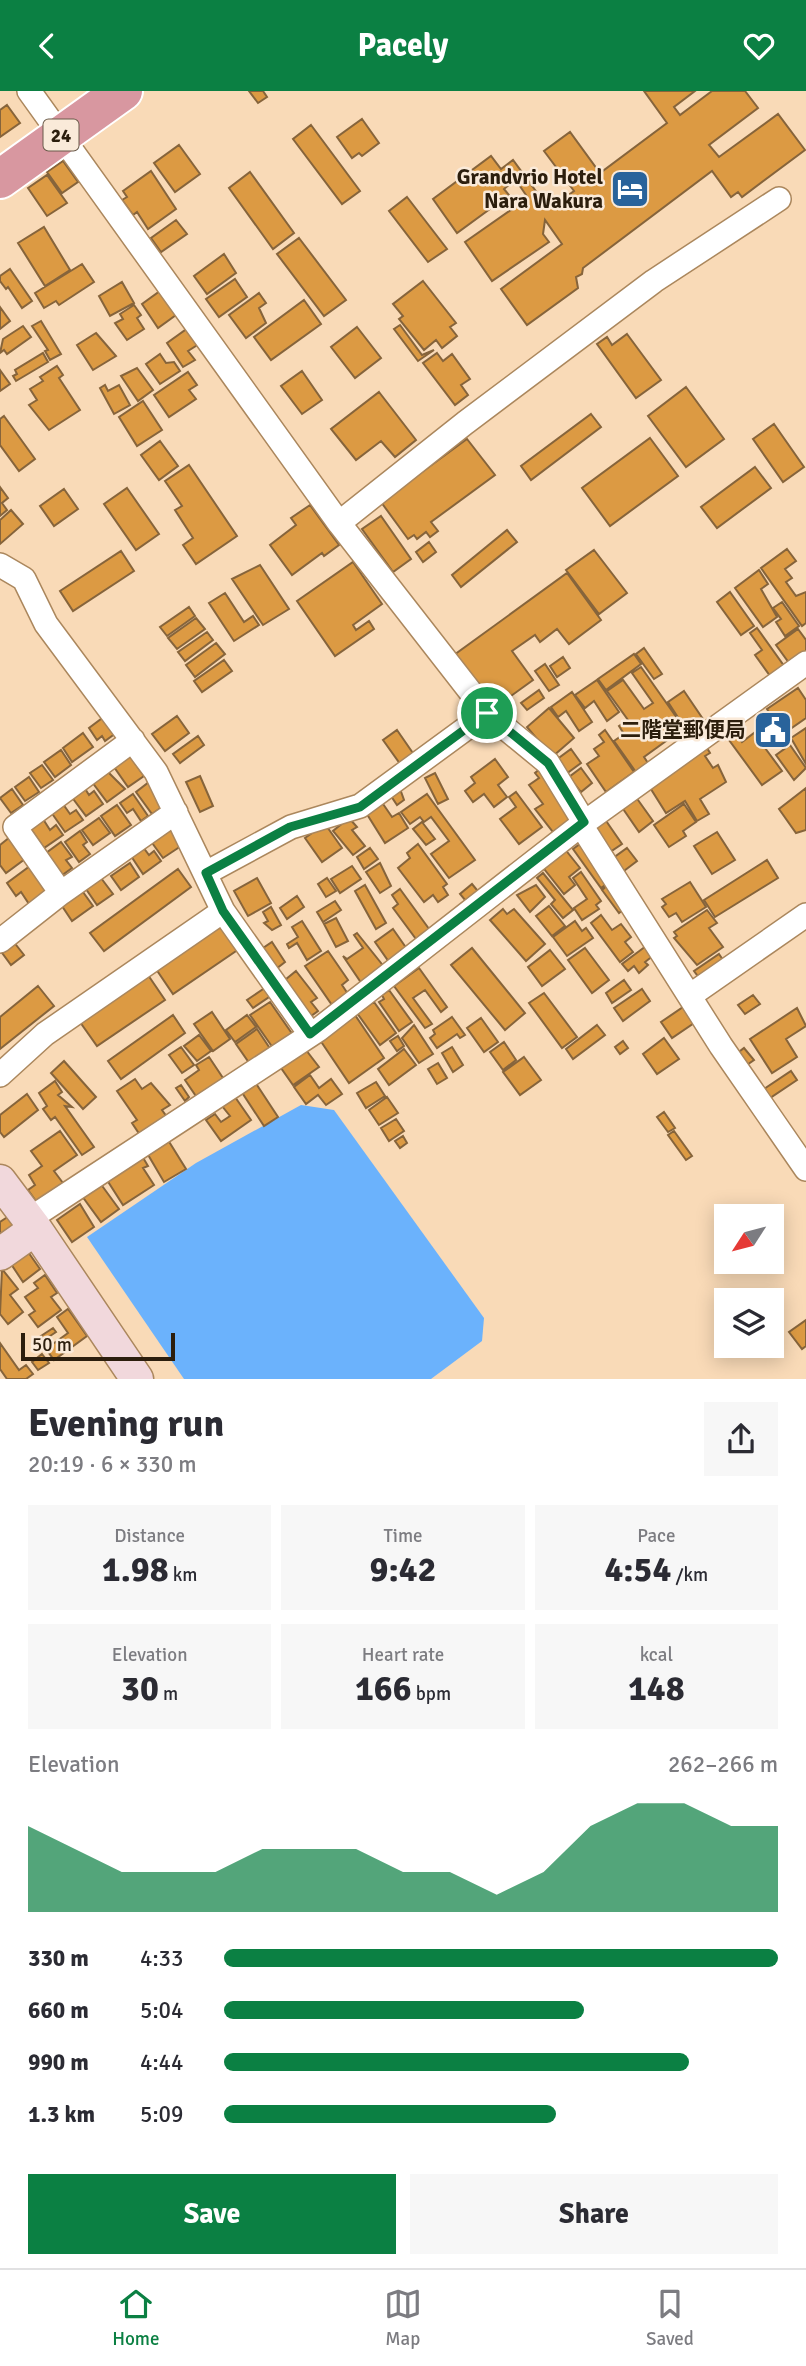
<!DOCTYPE html>
<meta charset="utf-8">
<style>
body{margin:0;font-family:Signika,"Noto Sans JP",sans-serif;background:#f7f7f7;color:#2b2b33;height:100vh;display:flex;flex-direction:column;font-size:26px;white-space:nowrap}
*{box-sizing:border-box;margin:0}
p{font-size:23px;color:#7c7c81}
.icon{flex:none;width:38px;height:38px;fill:none;stroke:currentColor;stroke-width:2;stroke-linecap:round;stroke-linejoin:round}
.map{position:relative;height:1288px;overflow:hidden}
.sheet{display:flex;flex-direction:column;background:#fff;flex:1}
.sheet>*{flex:none}
.needle{width:46px;rotate:234deg}
.buttons{position:absolute;left:714px;top:1113px;display:grid;gap:14px}
.buttons a{display:grid;place-items:center;width:70px;height:70px;border-radius:0px;background:#fff;box-shadow:0 4px 18px #0003;font-size:35px}
.scale{position:absolute;left:21px;bottom:18px;width:154px;box-sizing:border-box;padding-left:7px;border:4px solid #2c1e0d;border-top:0;font-size:19px;line-height:24px;white-space:nowrap;color:#2c1e0d;-webkit-text-stroke:5px #faead9;paint-order:stroke}
.pin{position:absolute;display:grid;place-items:center;width:60px;height:60px;color:#fff;margin:-30px;border:4px solid #fff;border-radius:50%;box-shadow:0 2px 7px #0007}
.round{display:grid;place-items:center;flex:none;width:74px;height:74px;border-radius:0px;background:#f7f7f7}
.head{display:flex;align-items:center;justify-content:space-between;height:119px;padding:0 28px}
h1{font-size:38px;font-weight:700;line-height:52px}
.stats{display:grid;grid-template-columns:repeat(3,1fr);gap:10px;height:119px;padding:7px 28px}
.stats div{display:grid;align-content:center;border-radius:0px;background:#f7f7f7;text-align:center}
.stats b{font-size:35px;font-weight:700}
.stats small{font-size:19px;font-weight:400}
.stats p{font-size:19px}
.chart{height:196px;padding:14px 28px}
.chart p{display:flex;justify-content:space-between}
.chart svg{width:100%;height:126px;margin-top:7px;fill:#0b8043;opacity:.7}
.action{display:flex;gap:14px;margin-top:auto;padding:14px 28px}
.action a{flex:1;height:80px;border-radius:0px;background:#0b8043;color:#fff;font-size:28px;font-weight:700;line-height:80px;text-align:center}
.action a+a{background:#f7f7f7;color:#2b2b33}
ul{padding:0 28px;list-style:none;font-size:23px}
li{display:grid;grid-template-columns:112px 84px 1fr;align-items:center;height:52px}
li i{height:18px;border-radius:9px;background:#0b8043}
header{display:flex;justify-content:space-between;align-items:center;height:91px;padding:0 28px;background:#0b8043;color:#fff;font-size:32px;font-weight:700}
.dock{display:flex;justify-content:space-around;align-items:center;height:98px;border-top:2px solid #e1e1e2;background:#fff;font-size:19px;color:#7c7c81}
.dock a{display:grid;justify-items:center;gap:4px}
.dock .selected{color:#0b8043}
.map>svg:first-child{display:block}
.water{fill:#6bb2fc}
.building{fill:#dc9a43;stroke:#86643b;stroke-width:2}
.lines{fill:none;stroke-linecap:round;stroke-linejoin:round}
.minor-casing{stroke:#ab875d;stroke-width:26}
.secondary-casing{stroke:#ab875d;stroke-width:35}
.trunk-casing{stroke:#fff;stroke-width:42}
.minor{stroke:#fff;stroke-width:23}
.secondary{stroke:#f1d8dc;stroke-width:32}
.trunk{stroke:#d897a0;stroke-width:38}
.route-casing{stroke:#fff;stroke-width:14}
.route{stroke:#0b8043;stroke-width:9}
.labels{text-anchor:middle;stroke-width:5;stroke-linejoin:round;paint-order:stroke}
.shield{fill:#faead9;stroke:#6a5b4a;stroke-width:2}
.shield-label{font-size:19px;font-weight:bold;fill:#2c1e0d}
.poi-label{font-size:21px;font-weight:bold;fill:#2c1e0d;stroke:#faead9;text-anchor:end}
</style>
<header><svg class="icon" aria-label="back" viewBox="0 0 24 24"><path d="M15 5l-7 7 7 7"/></svg>Pacely<svg class="icon" aria-label="heart" viewBox="0 0 24 24"><path d="M12 20l-8-8c-3-5 5-10 8-4 3-6 11-1 8 4z"/></svg></header>
<div class="map">
<svg width="806" height="1288" viewBox="0 0 806 1288">
<rect width="100%" height="100%" fill="#f9dab7"/>
<path class="water" d="M301,1014L334,1019L484,1227L482,1250L431,1288H184L87,1146L196,1072Z"/>
<path class="building" d="M249,0H263L267,6L258,12Z
M644,0H695L674,16L680,24L712,0H745L758,17L709,54L719,66L778,23L805,59L742,106L738,101L731,106L712,80L583,177L582,183L576,186L578,197L527,234L501,198L562,153L545,129L543,143L549,151L492,190L465,151L528,107L513,85H506L511,92L504,98L509,104L457,142L433,108L491,65L501,78L513,69L549,118L574,100L544,60L570,41L600,82L667,32Z
M7,14L20,32L0,46V19Z
M362,28L379,52L362,65L359,62L352,67L337,46Z
M311,34L360,100L342,113L293,48Z
M179,54L200,83L175,101L154,72Z
M63,70L78,91L62,102L47,81Z
M151,80L176,118L148,138L137,121L133,124L122,109L127,106L123,100Z
M250,81L294,142L273,158L229,97Z
M47,84L67,112L47,125L28,97Z
M407,106L447,158L428,171L389,120Z
M176,129L187,143L161,161L151,147Z
M44,136L70,179L45,195L18,152Z
M299,147L346,209L324,225L277,163Z
M224,163L236,182L207,203L194,185Z
M82,173L94,191L59,214L56,210L44,217L35,202Z
M10,178L32,210L22,217L8,196L6,198L0,190V185Z
M235,188L247,206L219,226L206,208Z
M423,190L456,232L450,236L457,245L442,257L436,249L424,259L399,228L403,225L393,213Z
M122,191L134,212L110,225L99,205Z
M160,200L176,224L158,237L142,213Z
M259,202L266,212L259,217L266,232L246,247L229,224Z
M304,209L321,233L271,269L254,246Z
M134,214L141,224L137,227L144,238L127,249L115,232L123,228L120,223Z
M0,216L10,230L0,238Z
M41,230L61,263L50,269L45,260L48,259L32,235Z
M400,234L422,264L434,259L418,270L394,238Z
M23,235L31,246L7,263L4,259L0,262L3,248Z
M357,236L381,267L355,287L331,256Z
M188,237L199,253L188,260L195,269L183,276L167,252Z
M96,242L116,265L93,279L77,254Z
M627,243L661,289L636,307L597,253L607,246L612,254Z
M43,262L48,271L16,290L13,285L17,283L15,279Z
M437,262L443,270L452,263L470,288L461,294L468,304L455,314L423,272Z
M160,263L166,272L174,271L180,280L160,293L146,273Z
M57,275L63,284L59,287L80,319L49,339L29,314L37,309L30,298L43,290L40,286Z
M137,277L153,299L138,310L121,285Z
M0,279L10,293L0,300Z
M302,280L322,309L302,323L281,295Z
M188,281L197,294L189,299L196,308L169,326L154,304Z
M105,294L108,300L119,294L130,314L114,323L100,297Z
M686,296L724,348L686,376L648,325Z
M379,301L416,349L395,366L381,350L356,369L331,338Z
M143,310L162,339L137,355L119,326Z
M591,323L601,336L531,389L521,375Z
M4,325L35,368L19,380L0,354V328Z
M774,333L804,376L783,391L753,348Z
M650,347L678,385L610,435L582,397Z
M467,348L495,384L431,431L438,440L430,446L426,441L417,448L414,444L408,448L381,411Z
M160,350L178,375L159,389L141,364Z
M189,374L237,445L196,473L183,454L193,447L175,419L182,415L165,390Z
M755,376L771,397L717,437L701,416Z
M0,396L8,407L2,412L7,419L0,425Z
M127,397L159,443L136,459L104,413Z
M64,398L78,418L54,435L40,415Z
M310,414L339,454L324,465L322,462L292,484L270,454L296,434L291,427Z
M11,419L23,433L0,453V429Z
M381,425L411,468L393,481L362,438Z
M507,439L517,451L461,496L452,484Z
M429,451L436,461L423,471L416,461Z
M787,458L796,470L785,478L792,487L786,491L796,505L806,501V532L802,535L761,477Z
M594,459L627,502L599,523L566,479Z
M121,460L134,480L73,520L60,500Z
M353,471L382,513L353,534L356,539L369,530L374,538L335,565L297,510Z
M260,474L289,518L263,534L232,488Z
M759,479L768,493L761,498L777,526L763,536L735,497Z
M567,482L601,529L569,553L557,538L540,551L535,544L512,560L533,589L493,618L454,564Z
M730,501L754,535L741,544L717,511Z
M225,502L244,531L253,525L259,534L234,550L209,512Z
M782,511L799,535L785,545L776,531L781,528L773,517Z
M189,516L195,525L167,545L160,536Z
M196,527L205,538L177,558L168,547Z
M757,537L787,579L773,589L755,564L762,559L750,542Z
M798,538L806,549V566L792,576L776,554Z
M207,541L213,549L185,570L178,561Z
M216,552L225,563L195,586L186,574Z
M644,557L662,583L654,588L636,563Z
M634,563L641,573L606,599L598,588Z
M563,566L570,577L557,586L550,575Z
M224,569L232,580L202,601L194,590Z
M545,573L559,594L549,600L535,580Z
M641,576L684,637L644,666L650,675L638,684L614,650L624,643L619,635L628,629L607,600L623,589L644,618L653,612L632,582Z
M597,589L619,621L607,630L594,610L585,617L575,604Z
M798,597L806,609V627L783,643L767,618Z
M539,599L544,607L527,619L521,612Z
M684,600L705,631L692,648L668,611Z
M572,601L592,631L579,640L566,620L558,626L551,616Z
M549,617L574,647L552,666L527,636Z
M105,625L116,642L105,650L102,645L97,649L89,637Z
M177,625L189,642L165,660L152,643Z
M806,637V673L791,647Z
M397,639L417,668L403,677L383,649Z
M605,639L634,681L606,701L587,673L599,665L594,658L604,651L599,644Z
M83,642L93,656L72,671L63,657Z
M754,642L782,680L762,694L729,649L737,644L742,651Z
M198,645L204,654L180,672L173,663Z
M790,654L806,677L794,689L776,664Z
M707,657L710,662L705,665L713,677L718,674L726,691L700,708L709,723L697,730L685,710L666,722L649,695Z
M571,658L581,672L566,683L556,669Z
M61,659L71,674L55,686L44,671Z
M130,665L144,685L128,696L114,676Z
M495,668L508,686L498,694L507,706L494,716L484,703L473,711L465,700L475,692L471,686Z
M42,674L53,689L41,697L30,682Z
M541,677L576,724L553,741L535,718L543,713L529,694L539,687L535,682Z
M581,677L592,692L581,701L569,686Z
M107,680L125,698L107,711L92,691Z
M435,682L448,708L438,713L425,687Z
M200,685L213,715L200,721L186,691Z
M29,686L39,701L25,710L15,696Z
M149,691L165,714L152,723L136,701Z
M399,695L404,709L397,714L389,702Z
M84,696L89,704L94,700L103,713L86,725L71,705Z
M806,697V739L796,742L779,718Z
M12,698L23,714L11,722L0,707Z
M516,701L542,736L519,753L500,728L516,716L509,706Z
M633,702L653,730L639,741L619,712Z
M133,703L148,725L141,730L133,718L127,722L120,712Z
M427,703L475,769L449,787L431,763L449,750L431,726L424,731L420,726L410,733L401,721Z
M381,710L392,726L399,722L408,737L385,752L365,720Z
M63,713L70,723L76,719L83,729L65,741L51,721Z
M684,713L696,731L683,740L686,745L669,756L654,734Z
M117,714L131,734L115,745L101,725Z
M602,724L622,753L607,763L587,734Z
M99,727L110,742L93,754L82,739Z
M349,727L357,736L352,739L365,755L353,764L333,740Z
M43,728L50,739L56,734L63,744L44,757L30,737Z
M422,731L435,748L426,754L413,738Z
M325,733L342,757L322,771L305,747Z
M171,735L184,753L163,767L150,749Z
M80,740L87,751L83,754L90,763L79,771L65,751Z
M717,741L735,769L712,783L694,755Z
M10,746L25,768L6,782L0,774V754Z
M61,751L72,766L66,769L72,777L61,785L46,762Z
M418,753L447,793L443,796L448,804L438,811L433,804L424,811L398,777L410,767L407,762Z
M580,753L608,792L601,797L573,758Z
M143,756L149,764L154,760L161,770L143,783L131,765Z
M370,757L378,768L364,778L357,766Z
M564,757L580,777L569,786L575,794L564,803L541,774Z
M627,757L637,770L620,783L609,770Z
M767,769L778,787L715,826L704,809Z
M130,772L139,786L121,799L111,785Z
M380,772L391,795L380,802L366,781Z
M30,775L49,803L31,816L21,801L16,805L7,792Z
M352,775L361,788L340,802L331,788Z
M178,778L191,796L104,860L90,842Z
M581,781L601,810L596,814L599,818L582,829L574,817L587,808L573,787Z
M543,782L573,819L563,827L551,813L555,809L537,787Z
M101,787L113,803L97,814L86,798Z
M257,787L271,812L248,825L234,800Z
M327,787L336,800L326,806L318,793Z
M690,791L706,816L682,831L676,822L669,826L662,816L666,813L662,808Z
M472,793L482,805L470,815L460,803Z
M365,794L386,832L376,838L355,800Z
M536,794L545,806L530,821L517,804Z
M608,794L625,817L619,822L602,799Z
M400,798L432,842L425,847L422,843L416,848L393,817L398,813L392,804Z
M83,801L93,815L72,830L62,815Z
M297,805L304,816L287,828L280,817Z
M335,810L341,819L323,831L317,821Z
M549,815L565,835L552,845L536,825Z
M271,816L281,834L272,839L264,832L268,830L263,821Z
M503,818L507,823L514,818L545,853L526,870L490,829Z
M707,819L717,832L709,837L723,856L697,874L674,847L677,845L674,841Z
M601,824L612,839L621,833L631,846L625,851L633,861L620,871L591,832Z
M336,827L348,850L336,856L324,833Z
M302,830L321,860L307,869L297,852L289,857L287,853L298,846L292,836Z
M575,830L582,840L586,837L593,847L567,865L553,846Z
M221,833L239,858L173,903L156,878Z
M393,838L407,858L389,871L375,851Z
M357,842L385,877L362,893L343,865L347,868L363,857L354,844Z
M13,850L24,864L11,874L0,859Z
M272,851L285,871L276,878L263,857Z
M646,855L654,864L645,871L648,874L639,882L634,875L628,880L622,873Z
M472,857L525,922L505,939L451,874Z
M585,857L609,889L592,902L568,869Z
M550,859L565,878L542,895L528,876Z
M328,860L348,889L342,894L348,903L332,914L305,875Z
M719,863L727,875L703,892L694,880Z
M419,877L447,916L441,921L425,899L413,907L432,933L425,937L394,895Z
M296,880L317,907L311,911L318,920L311,925L285,889Z
M148,884L165,909L97,955L80,931Z
M624,889L631,899L612,912L606,902Z
M269,894L275,902L253,917L247,909Z
M38,895L54,915L0,958V926Z
M642,898L650,910L623,930L614,917Z
M389,899L412,931L399,940L379,911L384,908L382,904Z
M544,902L577,946L562,957L529,912Z
M753,904L760,913L745,923L738,914Z
M270,911L293,944L273,957L250,924Z
M374,911L396,942L380,954L357,922Z
M689,912L700,928L672,947L661,931Z
M797,917L806,935L786,948L797,966L772,982L750,948Z
M212,921L230,948L213,960L194,933Z
M173,924L185,942L121,988L108,970Z
M247,924L256,936L235,951L226,939Z
M355,924L384,967L349,992L320,949Z
M452,926L465,944L460,947L457,943L437,957L430,947L435,943L433,939Z
M481,927L498,951L484,961L467,937Z
M414,934L433,963L419,972L402,947Z
M597,934L605,944L573,968L566,958Z
M257,938L273,962L252,976L236,953Z
M199,944L211,960L197,970L184,955Z
M398,945L404,955L397,960L390,950Z
M664,947L679,968L657,983L643,963Z
M623,950L628,957L620,963L615,956Z
M504,951L516,969L503,979L490,961Z
M181,956L194,974L182,982L169,964Z
M452,956L463,974L453,981L442,962Z
M744,957L754,969L744,976L735,964Z
M404,958L416,974L389,994L378,978Z
M306,959L319,976L293,994L281,977Z
M209,966L227,993L200,1011L185,989L199,979L196,974Z
M524,966L541,989L520,1004L503,981Z
M64,970L96,1006L83,1018L51,982Z
M438,972L447,987L437,993L428,978Z
M791,980L797,989L770,1007L764,998Z
M310,984L319,997L331,988L342,1003L326,1014L318,1004L306,1013L294,996Z
M135,988L142,998L151,992L170,1014L162,1019L167,1026L140,1044L132,1032L137,1029L117,1000Z
M55,990L62,1001L58,1004L72,1016L65,1015L94,1056L82,1064L55,1026L51,1029L43,1018L47,1015L39,1002Z
M255,991L278,1026L264,1035L241,1000Z
M376,991L385,1005L366,1017L357,1002Z
M181,994L189,1006L185,1010L176,997Z
M27,1003L38,1019L4,1046L0,1041V1024Z
M235,1006L251,1029L221,1050L206,1029L215,1023L221,1031L230,1025L222,1015Z
M387,1006L398,1022L379,1034L369,1019Z
M664,1021L675,1037L668,1041L657,1026Z
M396,1028L404,1040L389,1050L381,1037Z
M60,1040L77,1064L54,1080L63,1092L38,1113L28,1099L35,1094L29,1084L42,1075L31,1060Z
M674,1040L692,1065L686,1069L668,1044Z
M403,1045L407,1052L400,1057L395,1050Z
M168,1049L186,1078L164,1091L147,1062Z
M142,1065L148,1075L143,1077L154,1094L123,1114L107,1089Z
M100,1092L119,1118L101,1131L82,1105Z
M80,1113L94,1136L72,1151L57,1129Z
M9,1125L19,1138L0,1151V1131Z
M26,1158L40,1178L23,1191L9,1170Z
M2,1178L18,1198L10,1204L23,1221L8,1233L0,1223Z
M45,1184L57,1202L51,1206L61,1219L38,1236L29,1224L35,1220L25,1206L38,1197L34,1192Z
M68,1218L87,1245L54,1269L46,1258L68,1242L57,1226Z
M806,1229V1255L802,1258L789,1241Z
M53,1237L56,1241L44,1249L41,1245Z
M0,1252L19,1279L26,1274L33,1283L26,1288H7L0,1278Z
M42,1263L49,1272L38,1279L32,1271Z"/>
<g class="lines">
<g class="minor-casing">
<path id="minor" d="M29,0L339,432L487,622L548,672L584,731
M339,432L465,332L654,190L779,108
M0,474L24,488L46,533L156,681L223,820L310,943
M581,734L721,955L806,1078
M206,782L291,736L360,715L487,622
M61,802L15,736L133,649
M0,850L61,802L176,721
M691,904L806,824
M0,984L45,943L223,820
M33,1134L40,1121L318,939L581,734L806,572"/>
</g>
<g class="secondary-casing">
<path id="secondary" d="M0,1090L33,1134L137,1288
M0,1163L24,1146L33,1134"/>
</g>
<g class="trunk-casing">
<path id="trunk" d="M0,88L123,0"/>
</g>
<use href="#minor" class="minor"/>
<use href="#secondary" class="secondary"/>
<use href="#trunk" class="trunk"/>
</g>
<g class="lines">
<g class="route-casing">
<path id="route" d="M487,622L548,672L584,731L310,943L223,820L206,782L290,736L360,716Z"/>
</g>
<use href="#route" class="route"/>
</g>
<defs>
<g id="hotel-square" transform="scale(2.0125)"><rect x="-9" y="-9" width="18" height="18" rx="4" fill="#29639b" stroke="#faead9"/><path d="M-6-4.5h1.5V1H6V5H4.5V3h-9V5H-6ZM-4 0a1.8 1.8 0 1 1 3.6 0ZM.5 0V-2.5h3Q6-2.5 6 0Z" fill="#fff"/></g>
<g id="civic-square" transform="scale(2.0125)"><rect x="-9" y="-9" width="18" height="18" rx="4" fill="#29639b" stroke="#faead9"/><path d="M-.6-6.5H3V-4.5H.6V-3L4-1V1h2V6H-6V1h2V-1L-.6-3ZM-1.2 2.5V6h2.4V2.5Z" fill="#fff"/></g>
</defs>
<g fill-rule="evenodd">
<use href="#hotel-square" x="630" y="98"/>
<use href="#civic-square" x="773" y="639"/>
</g>
<g class="labels">
<rect class="shield" x="43.5" y="28.5" width="35" height="31" rx="5"/>
<g class="shield-label">
<text x="61" y="51">24</text>
</g>
<g class="poi-label">
<text x="603" y="93">Grandvrio Hotel<tspan x="603" dy="24">Nara Wakura</tspan></text>
<text x="746" y="646">二階堂郵便局</text>
</g>
</g>
</svg>
<div class="buttons">
<a><svg class="needle" viewBox="-14 -14 28 28"><path d="M0-13l5 13h-10z" fill="#e53935"/><path d="M0 13l5-13h-10z" fill="#7c7c81"/></svg></a>
<a><svg class="icon" aria-label="layers" viewBox="0 0 24 24"><path d="M12 4l9 5-9 5-9-5zM3 14l9 5 9-5"/></svg></a>
</div>
<div class="scale">50 m</div>
<div class="pin" style="left:487px;top:622px;background:#1e9e55"><svg class="icon" aria-label="arrive" viewBox="0 0 24 24"><path d="M6 21V4h12l-3 4 3 4H6"/></svg></div>
</div>
<section class="sheet">
<div class="head"><div><h1>Evening run</h1><p>20:19 · 6 × 330 m</p></div><a class="round"><svg class="icon" aria-label="share" viewBox="0 0 24 24"><path d="M12 15V3M7 8l5-5 5 5M5 13v7h14v-7"/></svg></a></div>
<div class="stats">
<div><p>Distance</p><b>1.98<small> km</small></b></div>
<div><p>Time</p><b>9:42</b></div>
<div><p>Pace</p><b>4:54<small> /km</small></b></div>
</div>
<div class="stats">
<div><p>Elevation</p><b>30<small> m</small></b></div>
<div><p>Heart rate</p><b>166<small> bpm</small></b></div>
<div><p>kcal</p><b>148</b></div>
</div>
<div class="chart"><p><span>Elevation</span>262–266 m</p>
<svg viewBox="0 0 160 44" preserveAspectRatio="none"><path d="M0 44V14L10 22L20 30L30 30L40 30L50 22L60 22L70 22L80 30L90 30L100 38L110 30L120 14L130 6L140 6L150 14L160 14V44z"/></svg>
</div>
<ul>
<li><b>330 m</b>4:33<i style="width:100%"></i></li>
<li><b>660 m</b>5:04<i style="width:65%"></i></li>
<li><b>990 m</b>4:44<i style="width:84%"></i></li>
<li><b>1.3 km</b>5:09<i style="width:60%"></i></li>
</ul>
<div class="action"><a>Save</a><a>Share</a></div>
</section>
<nav class="dock">
<a class="selected"><svg class="icon" aria-label="home" viewBox="0 0 24 24"><path d="M3 11l9-7 9 7M6 9v11h12V9"/></svg>Home</a>
<a><svg class="icon" aria-label="map" viewBox="0 0 24 24"><path d="M3 6l6-2 6 2 6-2v14l-6 2-6-2-6 2zM9 4v14M15 6v14"/></svg>Map</a>
<a><svg class="icon" aria-label="saved" viewBox="0 0 24 24"><path d="M7 4h10v16l-5-4-5 4z"/></svg>Saved</a>
</nav>
